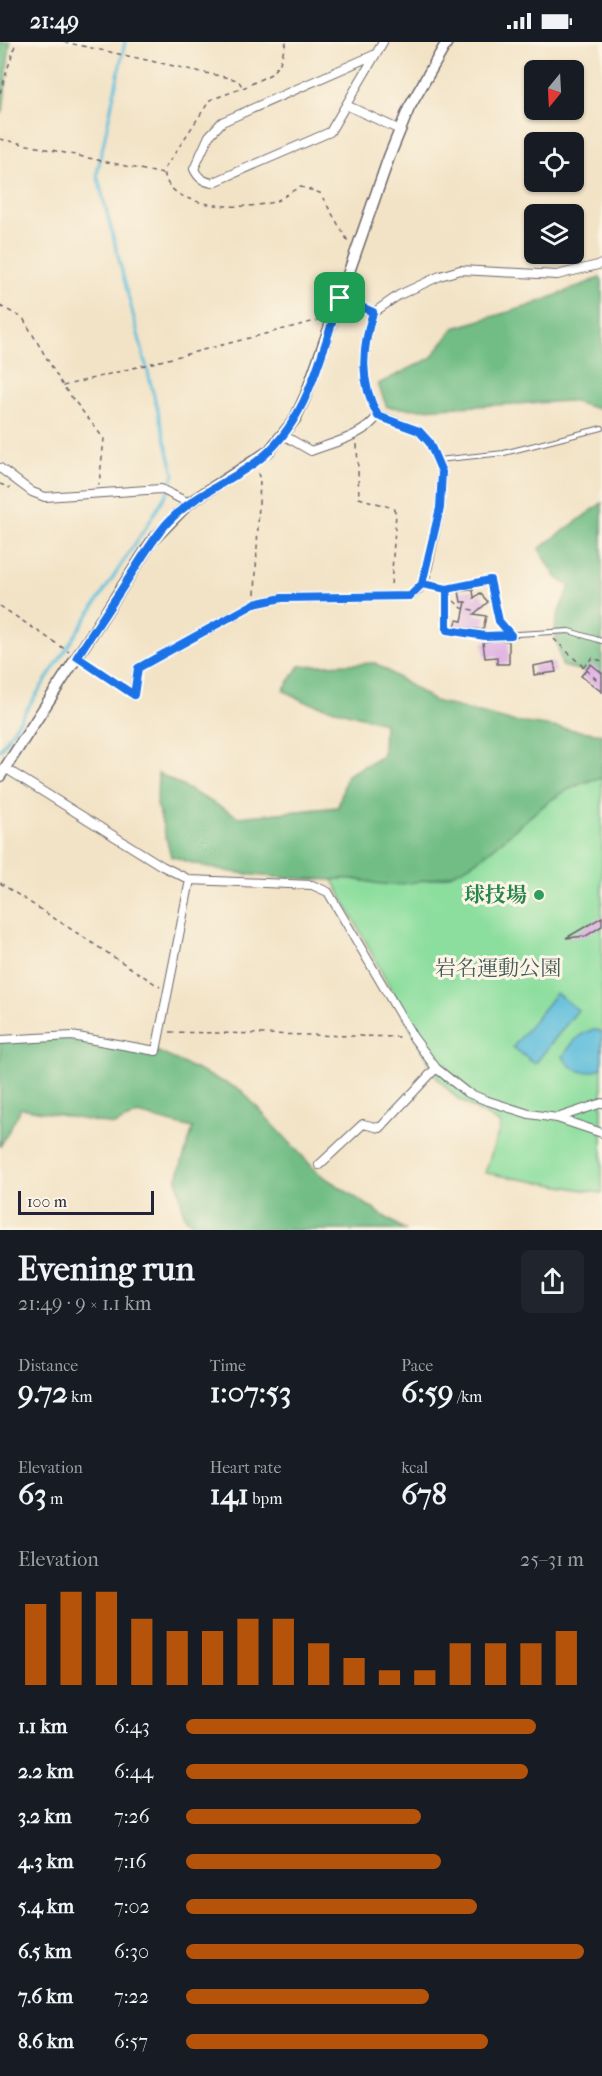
<!DOCTYPE html>
<meta charset="utf-8">
<style>
body{margin:0;font-family:"IM FELL French Canon","Noto Serif JP",serif;background:#20242c;color:#f1f3f6;height:100vh;display:flex;flex-direction:column;font-size:22px;white-space:nowrap}
*{box-sizing:border-box;margin:0}
p{font-size:20px;color:#9ea1a6}
.icon{flex:none;width:33px;height:33px;fill:none;stroke:currentColor;stroke-width:2;stroke-linecap:round;stroke-linejoin:round}
.map{position:relative;height:1188px;overflow:hidden}
.drawer{display:flex;flex-direction:column;background:#171b24;flex:1}
.drawer>*{flex:none}
.needle{width:39px;rotate:198deg}
.tools{position:absolute;left:524px;top:18px;display:grid;gap:12px}
.tools a{display:grid;place-items:center;width:60px;height:60px;border-radius:9px;background:#171b24;box-shadow:0 2px 4px #0004;font-size:30px}
.scale{position:absolute;left:18px;bottom:15px;width:136px;box-sizing:border-box;padding-left:6px;border:3px solid #22223b;border-top:0;font-size:16px;line-height:21px;white-space:nowrap;color:#22223b;-webkit-text-stroke:4px #fcf5e5;paint-order:stroke}
.pin{position:absolute;display:grid;place-items:center;width:51px;height:51px;color:#fff;margin:-26px;border-radius:12px;box-shadow:0 3px 9px #0006}
.round{display:grid;place-items:center;flex:none;width:63px;height:63px;border-radius:9px;background:#20242c}
.summary{display:flex;align-items:center;justify-content:space-between;height:102px;padding:0 18px}
h1{font-size:33px;font-weight:700;line-height:45px}
.stats{display:grid;grid-template-columns:repeat(3,1fr);gap:9px;height:102px;padding:6px 18px}
.stats div{display:grid;align-content:center}
.stats b{font-size:30px;font-weight:700}
.stats small{font-size:16px;font-weight:400}
.stats p{font-size:16px}
.chart{height:168px;padding:12px 18px}
.chart p{display:flex;justify-content:space-between}
.chart svg{width:100%;height:108px;margin-top:6px;stroke:#b45309;stroke-width:6}
ul{padding:0 18px;list-style:none;font-size:20px}
li{display:grid;grid-template-columns:96px 72px 1fr;align-items:center;height:45px}
li i{height:15px;border-radius:8px;background:#b45309}
.status{display:flex;justify-content:space-between;align-items:center;height:42px;padding:0 30px;background:#171b24;direction:ltr}
.status svg{height:16px;fill:currentColor}
.map>svg:first-child{display:block}
.green{fill:#8cde9e;stroke:#57806c;stroke-width:1.5}
.forest{fill:#71bd85;stroke:#4a7060;stroke-width:1.5}
.water{fill:#5dbedc;stroke:#40708c;stroke-width:1.5}
.lines{fill:none;stroke-linecap:round;stroke-linejoin:round}
.stream{stroke:#5dbedc;stroke-width:3}
.building{fill:#d9a3e2}
.service-casing{stroke:#6b666c;stroke-width:6}
.minor-casing{stroke:#6b666c;stroke-width:10}
.tertiary-casing{stroke:#6b666c;stroke-width:13}
.path{stroke:#6b666c;stroke-width:1.5;stroke-dasharray:4.5 4.5;stroke-linecap:butt}
.service{stroke:#fff;stroke-width:4}
.minor{stroke:#fff;stroke-width:8}
.tertiary{stroke:#fff;stroke-width:10}
.route-casing{stroke:#fff;stroke-width:12}
.route{stroke:#1a73e8;stroke-width:8}
.leisure-dot{fill:#2e9e5b;stroke:#fcf5e5;stroke-width:2}
.labels{text-anchor:middle;stroke-width:6;stroke-linejoin:round;paint-order:stroke}
.leisure-label{font-size:21px;font-weight:bold;fill:#27864d;stroke:#fcf5e5;text-anchor:end}
.park-label{font-size:21px;fill:#425a59;stroke:#fcf5e5}
</style>
<div class="status"><b>21:49</b><svg viewBox="0 0 49 12"><path d="M0 12V9h3v3zM5 12V6h3v6zM10 12V3h3v9zM15 12V0h3v12zM26 1h20v11H26zM47 4h2v5h-2z"/></svg></div>
<div class="map">
<svg width="602" height="1188" viewBox="0 0 602 1188">
<rect width="100%" height="100%" fill="#fcf5e5"/>
<filter id="ink" filterUnits="userSpaceOnUse"><feTurbulence type="fractalNoise" baseFrequency=".0167" numOctaves="2"/><feDisplacementMap in="SourceGraphic" scale="12" xChannelSelector="R" yChannelSelector="G"/><feConvolveMatrix kernelMatrix="1 2 1 2 8 2 1 2 1" color-interpolation-filters="sRGB"/></filter>
<filter id="wash" filterUnits="userSpaceOnUse"><feTurbulence type="fractalNoise" baseFrequency=".008" numOctaves="4" result="noise"/><feDisplacementMap in="SourceGraphic" scale="24" xChannelSelector="R" yChannelSelector="G"/><feGaussianBlur stdDeviation="1.35" result="paint"/><feColorMatrix in="noise" values="0 0 0 0 0 0 0 0 0 0 0 0 0 0 0 0 0 1.4 0 .05"/><feComposite in="paint" operator="in"/></filter>
<g filter="url(#wash)">
<rect width="100%" height="100%" fill="#f2e3c6"/>
<path class="green" d="M602,736V1151L485,1131L501,1082L458,1057L438,1037L333,838C349,834 363,840 379,841C394,843 438,838 452,832C507,809 540,746 602,736Z"/>
<path class="forest" d="M0,0H10L3,70L0,72Z
M600,236L602,238V368L570,359L419,367L387,365L378,342L431,316L454,286L529,264Z
M602,461V633L562,624C553,584 551,583 570,545L557,536L539,507Z
M375,621L434,659L510,679L602,692V736C540,746 507,809 452,832C444,835 401,843 393,843C372,843 354,833 333,838C277,836 224,834 171,814L157,762L158,731L239,775L338,765L347,733L383,714L384,681L303,659L283,648L300,624Z
M72,994L156,1009L241,1048L318,1131L405,1188H199L184,1174L177,1136L193,1086L138,1072L114,1083L21,1066L0,1105V999Z"/>
<path class="water" d="M556,951L578,968L535,1022L513,1005Z
M596,988L602,990V1025C588,1035 571,1029 563,1015C571,1002 580,988 596,988Z"/>
<g class="lines">
<path class="stream" d="M0,708L146,485L168,449L174,432L97,132L125,0"/>
</g>
<g id="blocks">
<path class="building" d="M473,548L474,556L480,551L488,560L474,572L486,574L483,588L455,585L457,578L462,579L466,560H461L459,549Z
M495,598L509,599V622H497V615L485,616L483,600Z
M554,620L556,630L534,633L533,624Z
M591,622L602,631V650L581,634Z
M602,875V884L586,894L566,896Z"/>
</g>
</g>
<g filter="url(#ink)">
<use href="#blocks" fill-opacity="0" stroke="#6b666c" stroke-width="1.5"/>
<g class="lines">
<g class="service-casing">
<path id="service" d="M438,418L504,411L602,386
M423,542L447,547V588L485,594L569,589L602,599
M447,547L490,538L499,579L511,592"/>
</g>
<g class="minor-casing">
<path id="minor" d="M376,12L222,80L209,94L194,127C198,136 203,139 212,141L330,90L383,0
M346,63L400,88
M373,271L399,253L440,234L460,228L557,233L602,222
M283,393L311,409C332,401 365,394 378,373
M0,426L32,450L45,455L161,447L189,461
M133,653L138,626L254,562L282,556L410,554L419,547L426,534L440,466L442,430L429,400L419,389L378,373C359,339 362,307 373,271L340,256
M5,726L162,824L190,838L312,843L328,850L413,995L436,1026L466,1050L485,1058L529,1072L557,1076L602,1091
M0,998L72,994L156,1009L190,838
M557,1076L602,1061
M319,1123L363,1082L380,1086L436,1026"/>
</g>
<g class="tertiary-casing">
<path id="tertiary" d="M0,734L152,499L189,461L269,409L295,377L306,353L389,115L409,66L447,0"/>
</g>
<path class="path" d="M64,0L238,38L243,46
M286,0L280,21L271,32L243,46L210,58L165,126C159,168 251,169 276,159C285,155 292,148 301,145L320,151L349,201
M0,51L16,0
M0,97L163,132
M0,264L23,276L63,344L104,397L99,443
M63,344L323,277
M357,402L359,456L393,466L396,471L391,544
M0,442L10,446
M255,552L260,438L257,428
M454,559L462,566L473,568V570
M0,564L69,610
M554,597L597,638
M86,621L124,647
M583,625L592,616L602,619
M0,841L160,945
M170,990L402,995"/>
<use href="#service" class="service"/>
<use href="#minor" class="minor"/>
<use href="#tertiary" class="tertiary"/>
</g>
</g>
<g class="lines" filter="url(#ink)">
<g class="route-casing">
<path id="route" d="M340,256C321,312 307,383 256,420C227,441 194,453 169,479C154,495 144,513 132,531C114,559 95,587 77,615L134,653L138,626L254,562L282,556L410,554L422,542L447,547V588L485,594L511,593L499,579L490,538L447,547L422,542L440,466L442,430L429,400L419,389L378,374C359,339 362,307 373,270L340,256"/>
</g>
<use href="#route" class="route"/>
</g>
<circle class="leisure-dot" cx="539" cy="853" r="6"/>
<g class="labels">
<g class="leisure-label">
<text x="527" y="860">球技場</text>
</g>
<g class="park-label">
<text x="498" y="933">岩名運動公園</text>
</g>
</g>
</svg>
<div class="tools">
<a><svg class="needle" viewBox="-14 -14 28 28"><path d="M0-13l5 13h-10z" fill="#e53935"/><path d="M0 13l5-13h-10z" fill="#9ea1a6"/></svg></a>
<a><svg class="icon" aria-label="locate" viewBox="0 0 24 24"><circle cx="12" cy="12" r="6"/><path d="M12 2v4M12 18v4M2 12h4M18 12h4"/></svg></a>
<a><svg class="icon" aria-label="layers" viewBox="0 0 24 24"><path d="M12 4l9 5-9 5-9-5zM3 14l9 5 9-5"/></svg></a>
</div>
<div class="scale">100 m</div>
<div class="pin" style="left:340px;top:256px;background:#1e9e55"><svg class="icon" aria-label="arrive" viewBox="0 0 24 24"><path d="M6 21V4h12l-3 4 3 4H6"/></svg></div>
</div>
<section class="drawer">
<div class="summary"><div><h1>Evening run</h1><p>21:49 · 9 × 1.1 km</p></div><a class="round"><svg class="icon" aria-label="share" viewBox="0 0 24 24"><path d="M12 15V3M7 8l5-5 5 5M5 13v7h14v-7"/></svg></a></div>
<div class="stats">
<div><p>Distance</p><b>9.72<small> km</small></b></div>
<div><p>Time</p><b>1:07:53</b></div>
<div><p>Pace</p><b>6:59<small> /km</small></b></div>
</div>
<div class="stats">
<div><p>Elevation</p><b>63<small> m</small></b></div>
<div><p>Heart rate</p><b>141<small> bpm</small></b></div>
<div><p>kcal</p><b>678</b></div>
</div>
<div class="chart"><p><span>Elevation</span>25–31 m</p>
<svg viewBox="0 0 160 44" preserveAspectRatio="none"><path d="M5 44V11M15 44V6M25 44V6M35 44V17M45 44V22M55 44V22M65 44V17M75 44V17M85 44V27M95 44V33M105 44V38M115 44V38M125 44V27M135 44V27M145 44V27M155 44V22"/></svg>
</div>
<ul>
<li><b>1.1 km</b>6:43<i style="width:88%"></i></li>
<li><b>2.2 km</b>6:44<i style="width:86%"></i></li>
<li><b>3.2 km</b>7:26<i style="width:59%"></i></li>
<li><b>4.3 km</b>7:16<i style="width:64%"></i></li>
<li><b>5.4 km</b>7:02<i style="width:73%"></i></li>
<li><b>6.5 km</b>6:30<i style="width:100%"></i></li>
<li><b>7.6 km</b>7:22<i style="width:61%"></i></li>
<li><b>8.6 km</b>6:57<i style="width:76%"></i></li>
</ul>
</section>
